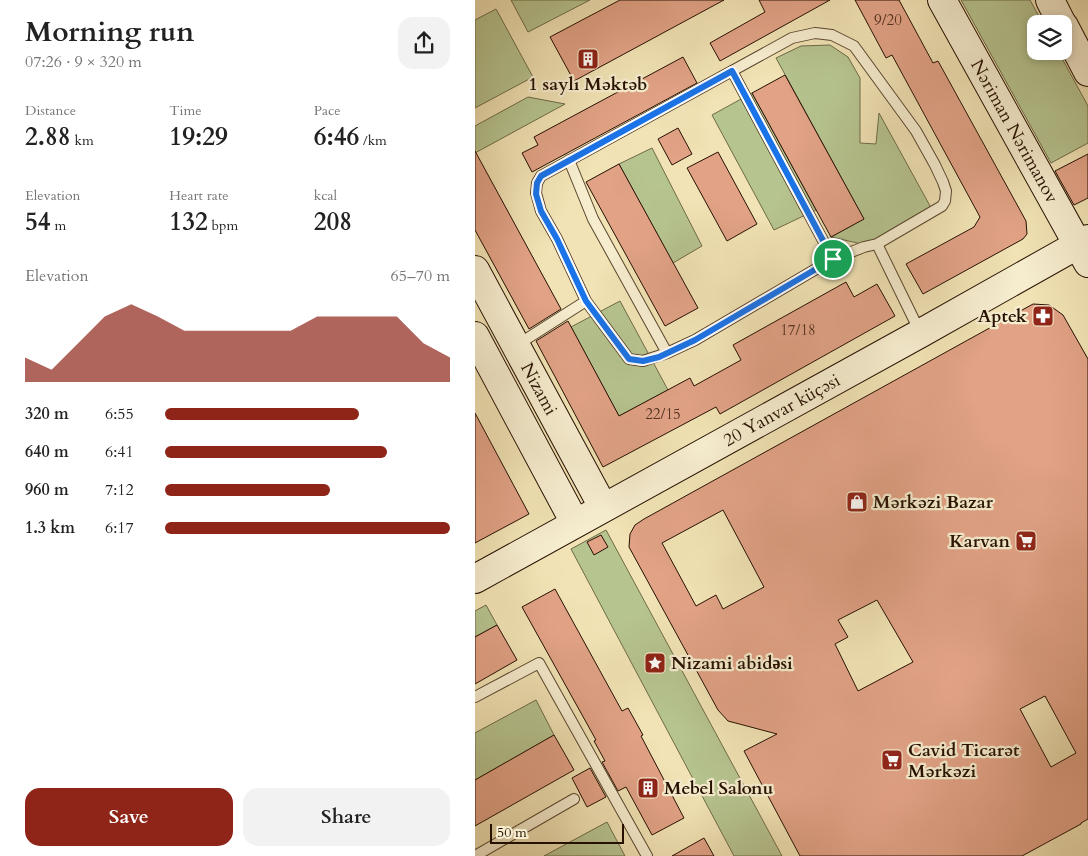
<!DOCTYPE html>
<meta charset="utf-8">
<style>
body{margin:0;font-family:Cardo,serif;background:#f2f2f2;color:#222;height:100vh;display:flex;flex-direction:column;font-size:19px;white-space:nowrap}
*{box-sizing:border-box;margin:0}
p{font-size:16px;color:#767676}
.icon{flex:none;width:28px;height:28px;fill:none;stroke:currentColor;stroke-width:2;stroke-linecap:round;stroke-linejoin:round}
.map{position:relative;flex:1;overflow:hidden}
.sheet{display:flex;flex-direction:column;background:#fff;width:475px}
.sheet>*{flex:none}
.fabs{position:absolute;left:552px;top:15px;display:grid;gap:10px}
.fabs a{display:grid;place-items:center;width:45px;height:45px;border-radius:10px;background:#fff;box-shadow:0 2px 8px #0003;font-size:25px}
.scale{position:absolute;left:15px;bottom:12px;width:134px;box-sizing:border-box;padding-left:5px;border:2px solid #261000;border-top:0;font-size:14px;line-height:18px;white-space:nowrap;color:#261000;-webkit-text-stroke:4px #f6edcf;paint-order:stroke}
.pin{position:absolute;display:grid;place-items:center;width:42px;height:42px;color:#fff;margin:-21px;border:2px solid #fff;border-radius:50%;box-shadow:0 1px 5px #0007}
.round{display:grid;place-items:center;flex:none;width:52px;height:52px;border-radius:15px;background:#f2f2f2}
.head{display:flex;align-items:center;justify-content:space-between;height:85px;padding:0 25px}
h1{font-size:28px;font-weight:700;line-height:38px}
.stats{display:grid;grid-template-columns:repeat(3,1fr);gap:8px;height:85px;padding:5px 25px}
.stats div{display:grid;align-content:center}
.stats b{font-size:25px;font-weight:700}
.stats small{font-size:14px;font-weight:400}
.stats p{font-size:14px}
.chart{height:140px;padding:10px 25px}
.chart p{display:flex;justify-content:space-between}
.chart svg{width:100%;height:90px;margin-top:5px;fill:#8f2418;opacity:.7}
.action{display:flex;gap:10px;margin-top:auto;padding:10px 25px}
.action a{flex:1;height:58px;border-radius:15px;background:#8f2418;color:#fff;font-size:20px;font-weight:700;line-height:58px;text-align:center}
.action a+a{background:#f2f2f2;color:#222}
ul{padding:0 25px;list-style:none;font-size:16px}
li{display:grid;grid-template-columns:80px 60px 1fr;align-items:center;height:38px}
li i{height:12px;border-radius:6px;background:#8f2418}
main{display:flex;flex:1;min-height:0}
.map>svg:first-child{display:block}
.green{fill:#b6c490;stroke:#6e6a48}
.building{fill:#e1a286;stroke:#261000;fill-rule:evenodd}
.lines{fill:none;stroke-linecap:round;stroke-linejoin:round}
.lane-casing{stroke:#59452d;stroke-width:12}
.secondary-casing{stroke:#261000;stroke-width:30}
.lane{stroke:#f6edcf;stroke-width:10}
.secondary{stroke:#f6edcf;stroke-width:28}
.route-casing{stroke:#fff;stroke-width:10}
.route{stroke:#1a73e8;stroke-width:6}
.labels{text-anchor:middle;stroke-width:4.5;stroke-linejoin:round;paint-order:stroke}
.number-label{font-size:15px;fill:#553422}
.poi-label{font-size:18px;font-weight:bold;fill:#261000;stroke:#f6edcf;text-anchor:start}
.street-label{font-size:18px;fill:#261000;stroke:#f6edcf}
</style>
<main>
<section class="sheet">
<div class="head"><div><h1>Morning run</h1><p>07:26 · 9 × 320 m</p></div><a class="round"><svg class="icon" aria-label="share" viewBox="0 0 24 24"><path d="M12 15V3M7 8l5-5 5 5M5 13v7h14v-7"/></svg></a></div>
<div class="stats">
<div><p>Distance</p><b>2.88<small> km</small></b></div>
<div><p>Time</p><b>19:29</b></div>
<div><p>Pace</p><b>6:46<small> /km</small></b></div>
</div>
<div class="stats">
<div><p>Elevation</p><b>54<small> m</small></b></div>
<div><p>Heart rate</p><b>132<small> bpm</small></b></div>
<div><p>kcal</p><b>208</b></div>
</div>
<div class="chart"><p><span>Elevation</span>65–70 m</p>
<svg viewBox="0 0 160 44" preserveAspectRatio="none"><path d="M0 44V32L10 38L20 25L30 12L40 6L50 12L60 19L70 19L80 19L90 19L100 19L110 12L120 12L130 12L140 12L150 25L160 32V44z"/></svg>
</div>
<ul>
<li><b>320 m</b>6:55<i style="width:68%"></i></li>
<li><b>640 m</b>6:41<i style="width:78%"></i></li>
<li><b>960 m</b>7:12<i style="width:58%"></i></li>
<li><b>1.3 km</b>6:17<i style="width:100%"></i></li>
</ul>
<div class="action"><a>Save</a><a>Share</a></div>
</section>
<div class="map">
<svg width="613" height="856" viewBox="0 0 613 856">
<rect width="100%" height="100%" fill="#f1e3b5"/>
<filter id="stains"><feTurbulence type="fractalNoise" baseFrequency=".004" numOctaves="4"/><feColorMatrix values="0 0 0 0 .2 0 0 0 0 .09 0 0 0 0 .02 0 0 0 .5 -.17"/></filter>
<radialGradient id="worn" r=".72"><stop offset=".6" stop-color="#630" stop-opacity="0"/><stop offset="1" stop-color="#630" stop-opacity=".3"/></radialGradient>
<path class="green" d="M36,0H115L53,32Z
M486,0H555L568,24H561V51H583L613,106V143L576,163Z
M21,9L58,77L0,108V20Z
M355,45L373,57L385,78V143L401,144L404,113L460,215L404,248L356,237L389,219L301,58L326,46Z
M277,93L341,210L299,230L237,115Z
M53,97L90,104L0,153V126Z
M177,148L227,246L198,263L144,164Z
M145,301L193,390L144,416L96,327Z
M131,530L307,856H259L96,549Z
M11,605L22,625L0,637V611Z
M61,700L79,735L0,780V733Z
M132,822L150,856H69Z"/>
<path class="building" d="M145,0H249L99,81L75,37Z
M284,0H355L245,61L235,43L290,12Z
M380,0H424L458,63L463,61L551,221L552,234L548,239L448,294L431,264L499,227L505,217L417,55L411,58Z
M208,57L222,83L57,172L47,153L63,145L59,137Z
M310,75L389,219L356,237L277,93Z
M203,128L217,154L197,165L183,139Z
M0,151L86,309L54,329L0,230Z
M243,152L282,224L252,241L212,168Z
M613,154V198L599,205L580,171Z
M144,164L223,308L190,326L111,182Z
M371,282L379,297L402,284L420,316L245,414L241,407L128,467L61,341L93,321L144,416L215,378L219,386L266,360L258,345Z
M558,304L574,305L588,315L613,359V819L606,823V824L547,856H325L269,751L302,734L253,721L243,710L154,547L155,534L160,525L169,519ZM248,510L289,587L248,609L241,595L221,606L187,543ZM402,600L438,662L383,691L360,644L373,637L363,620ZM570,696L601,753L576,767L545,709Z
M0,413L54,514L0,543Z
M126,535L133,547L119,555L112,542Z
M80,589L147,711L153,708L168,735L166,736L209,818L177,835L151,787L143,791L127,762L130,761L119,741L121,740L47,607Z
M22,625L42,660L0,684V637Z
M79,735L99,770L0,826V780Z
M115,768L131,797L112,807L97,778Z
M229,838L239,856H197Z"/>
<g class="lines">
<g class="lane-casing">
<path id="lane" d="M257,71L358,259
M94,160L118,219L192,353
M111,301L82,239L66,211L61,193L62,183L66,176L317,38L340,33L357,35L379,46L441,131L460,165L468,182L471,191L470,201L467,206L402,244
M42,345L111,301L154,359L168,361L192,353L220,340L358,259L389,247L402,244L445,332
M0,697L64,663L172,856
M0,856L99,799"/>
</g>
<g class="secondary-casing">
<g id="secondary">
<path id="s1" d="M467,0L613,263"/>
<path d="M575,0L587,24"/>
<path d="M589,26L613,72"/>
<path id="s2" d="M0,270L128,507"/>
<path d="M0,336L100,523"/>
<path id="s3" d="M0,579L446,333L613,239"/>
</g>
</g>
<use href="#lane" class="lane"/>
<use href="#secondary" class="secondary"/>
</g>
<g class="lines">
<g class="route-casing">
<path id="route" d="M257,71L358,259L220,340L184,357L168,361L154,359L111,301L82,239L66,211L61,194L62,183L66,176Z"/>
</g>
<use href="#route" class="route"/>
</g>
<defs>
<g id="building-square" transform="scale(1.125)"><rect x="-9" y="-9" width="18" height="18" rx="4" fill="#8f2418" stroke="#f6edcf"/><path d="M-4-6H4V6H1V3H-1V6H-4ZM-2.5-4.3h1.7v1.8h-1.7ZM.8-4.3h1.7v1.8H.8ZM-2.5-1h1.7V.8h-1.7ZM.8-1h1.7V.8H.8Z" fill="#fff"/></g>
<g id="pharmacy-square" transform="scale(1.125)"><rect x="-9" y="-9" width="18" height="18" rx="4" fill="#8f2418" stroke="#f6edcf"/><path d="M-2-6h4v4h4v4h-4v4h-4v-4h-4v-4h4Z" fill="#fff"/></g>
<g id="shop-square" transform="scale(1.125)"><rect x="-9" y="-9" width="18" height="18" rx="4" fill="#8f2418" stroke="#f6edcf"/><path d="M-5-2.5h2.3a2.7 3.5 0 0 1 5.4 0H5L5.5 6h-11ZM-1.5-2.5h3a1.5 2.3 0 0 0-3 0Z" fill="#fff"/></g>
<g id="supermarket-square" transform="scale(1.125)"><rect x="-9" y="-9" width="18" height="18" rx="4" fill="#8f2418" stroke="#f6edcf"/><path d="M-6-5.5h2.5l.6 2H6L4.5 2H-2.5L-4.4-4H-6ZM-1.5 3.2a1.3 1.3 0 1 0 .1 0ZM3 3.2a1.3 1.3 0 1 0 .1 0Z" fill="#fff"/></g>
<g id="sight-square" transform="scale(1.125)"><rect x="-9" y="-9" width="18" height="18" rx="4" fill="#8f2418" stroke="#f6edcf"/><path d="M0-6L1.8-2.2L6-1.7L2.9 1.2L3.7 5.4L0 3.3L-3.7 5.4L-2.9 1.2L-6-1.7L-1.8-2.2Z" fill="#fff"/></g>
</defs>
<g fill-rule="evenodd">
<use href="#building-square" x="113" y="59"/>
<use href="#pharmacy-square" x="568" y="316"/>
<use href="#shop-square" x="382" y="502"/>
<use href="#supermarket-square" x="551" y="541"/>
<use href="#sight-square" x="180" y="663"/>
<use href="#supermarket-square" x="417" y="760"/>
<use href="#building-square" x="173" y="788"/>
</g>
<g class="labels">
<g class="number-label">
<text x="413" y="25">9/20</text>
<text x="323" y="335">17/18</text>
<text x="188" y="419">22/15</text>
</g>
<g class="poi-label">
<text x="113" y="90" text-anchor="middle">1 saylı Məktəb</text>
<text x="552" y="322" text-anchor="end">Aptek</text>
<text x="398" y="508">Mərkəzi Bazar</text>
<text x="535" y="547" text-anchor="end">Karvan</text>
<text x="196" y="669">Nizami abidәsi</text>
<text x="433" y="756">Cavid Ticarət<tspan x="433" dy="21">Mərkəzi</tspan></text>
<text x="189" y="794">Mebel Salonu</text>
</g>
<g class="street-label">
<text dy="6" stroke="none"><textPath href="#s1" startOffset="150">Nəriman Nərimanov</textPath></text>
<text dy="6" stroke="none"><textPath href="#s2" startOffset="135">Nizami</textPath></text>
<text dy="6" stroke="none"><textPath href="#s3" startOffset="350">20 Yanvar küçəsi</textPath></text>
</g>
</g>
<rect width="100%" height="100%" filter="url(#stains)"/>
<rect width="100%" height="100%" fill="url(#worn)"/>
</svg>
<div class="fabs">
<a><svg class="icon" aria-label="layers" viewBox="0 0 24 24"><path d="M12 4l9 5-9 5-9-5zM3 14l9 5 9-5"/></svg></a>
</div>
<div class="scale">50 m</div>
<div class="pin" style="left:358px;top:259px;background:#1e9e55"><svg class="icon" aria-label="arrive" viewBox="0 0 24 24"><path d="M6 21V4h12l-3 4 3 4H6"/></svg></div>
</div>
</main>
